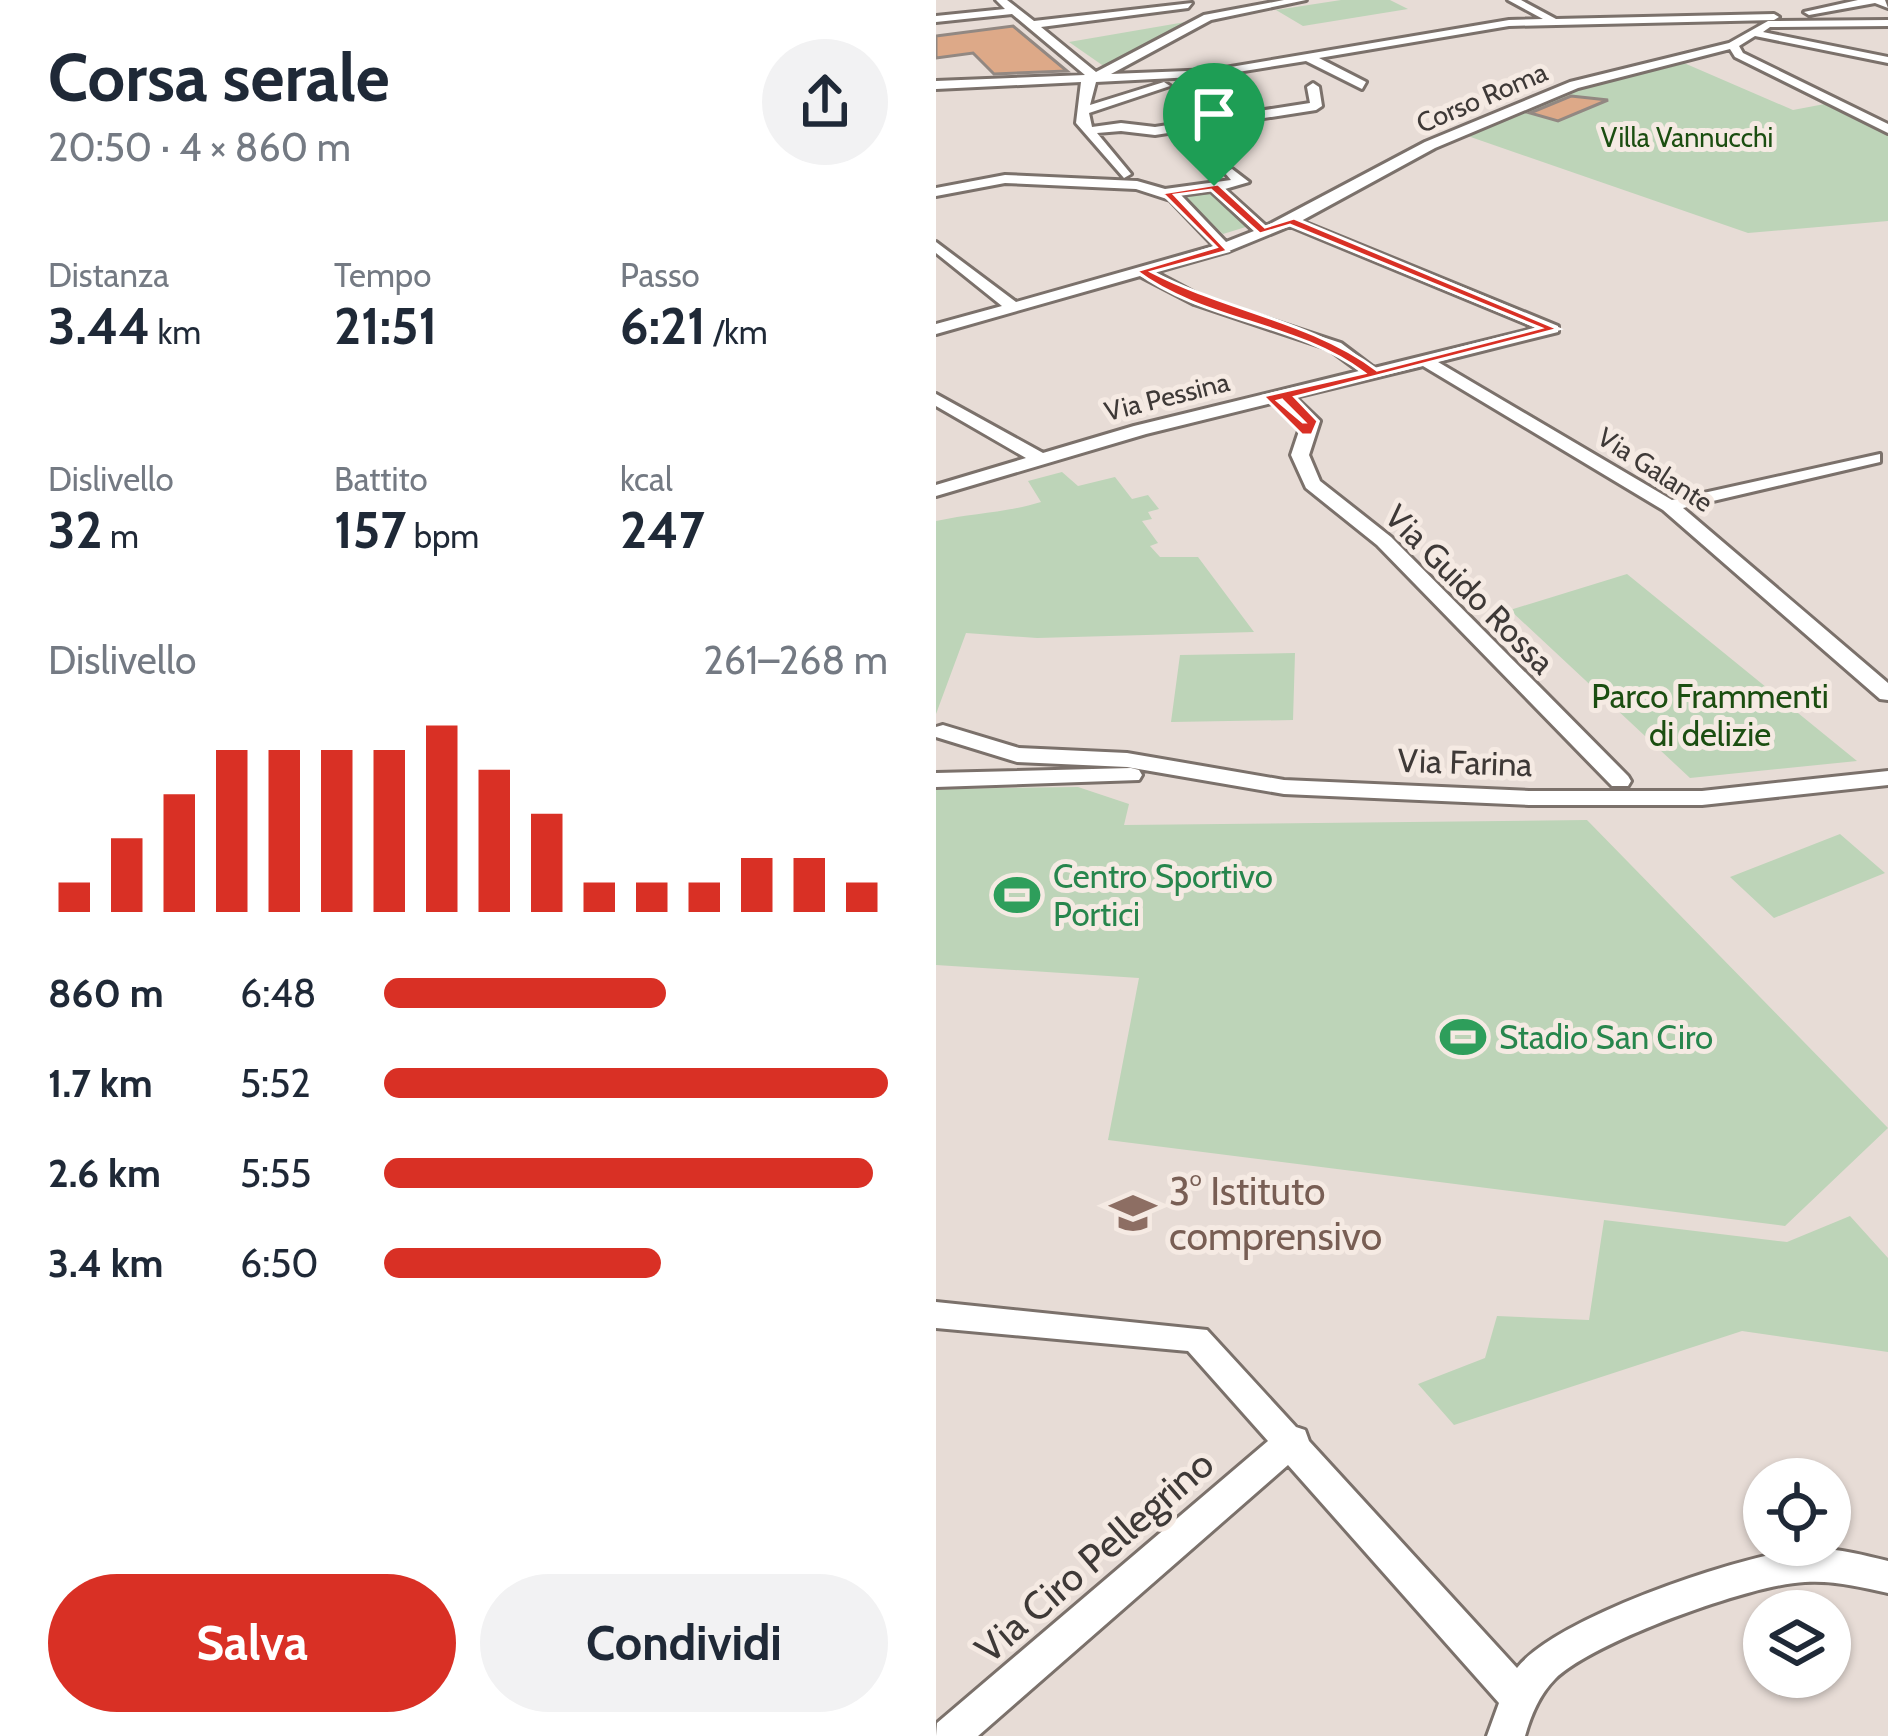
<!DOCTYPE html>
<html lang="it">
<meta charset="utf-8">
<style>
body{margin:0;font-family:Cabin,sans-serif;background:#f2f2f3;color:#1f2937;height:100vh;display:flex;flex-direction:column;font-size:45px;white-space:nowrap}
*{box-sizing:border-box;margin:0}
p{font-size:39px;color:#747a83}
.icon{flex:none;width:66px;height:66px;fill:none;stroke:currentColor;stroke-width:2;stroke-linecap:round;stroke-linejoin:round}
.map{position:relative;flex:1;overflow:hidden}
.details{display:flex;flex-direction:column;background:#fff;width:936px}
.details>*{flex:none}
.controls{position:absolute;left:807px;top:1458px;display:grid;gap:24px}
.controls a{display:grid;place-items:center;width:108px;height:108px;border-radius:50%;background:#fff;box-shadow:0 3px 9px #0004;font-size:60px}
.pin{position:absolute;display:grid;place-items:center;width:102px;height:102px;color:#fff;margin:-123px -51px;border-radius:50% 50% 50% 0;rotate:-45deg;box-shadow:0 0 12px #0007}
.pin .icon{rotate:45deg}
.round{display:grid;place-items:center;flex:none;width:126px;height:126px;border-radius:63px;background:#f2f2f3}
.headline{display:flex;align-items:center;justify-content:space-between;height:204px;padding:0 48px}
h1{font-size:66px;font-weight:700;line-height:90px}
.stats{display:grid;grid-template-columns:repeat(3,1fr);gap:18px;height:204px;padding:12px 48px}
.stats div{display:grid;align-content:center}
.stats b{font-size:51px;font-weight:700}
.stats small{font-size:33px;font-weight:400}
.stats p{font-size:33px}
.chart{height:336px;padding:24px 48px}
.chart p{display:flex;justify-content:space-between}
.chart svg{width:100%;height:216px;margin-top:12px;stroke:#d93025;stroke-width:6}
.cta{display:flex;gap:24px;margin-top:auto;padding:24px 48px}
.cta a{flex:1;height:138px;border-radius:72px;background:#d93025;color:#fff;font-size:48px;font-weight:700;line-height:138px;text-align:center}
.cta a+a{background:#f2f2f3;color:#1f2937}
ul{padding:0 48px;list-style:none;font-size:39px}
li{display:grid;grid-template-columns:192px 144px 1fr;align-items:center;height:90px}
li i{height:30px;border-radius:15px;background:#d93025}
main{display:flex;flex:1;min-height:0}
.map>svg:first-child{display:block}
.green{fill:#bdd4b8}
.building{fill:#dda988;stroke:#928882;stroke-width:3}
.lines{fill:none;stroke-linecap:round;stroke-linejoin:round}
.minor-casing{stroke:#7b716b;stroke-width:6}
.minor{fill:#fff;fill-rule:evenodd}
.route{fill:#d93025;stroke:#fff;stroke-width:3;fill-rule:evenodd}
.labels{text-anchor:middle;stroke-width:10;stroke-linejoin:round;paint-order:stroke}
.far-street-label{font-size:27px;fill:#3e3937;stroke:#f5eae3}
.far-park-label{font-size:27px;fill:#1b4e11;stroke:#f5eae3}
.street-label{font-size:33px;fill:#3e3937;stroke:#f5eae3}
.park-label{font-size:33px;fill:#1b4e11;stroke:#f5eae3}
.leisure-label{font-size:33px;fill:#27864d;stroke:#f5eae3;text-anchor:start}
.near-education-label{font-size:39px;fill:#785e54;stroke:#f5eae3;text-anchor:start}
.near-street-label{font-size:39px;fill:#3e3937;stroke:#f5eae3}
</style>
<main>
<section class="details">
<div class="headline"><div><h1>Corsa serale</h1><p>20:50 · 4 × 860 m</p></div><a class="round"><svg class="icon" aria-label="share" viewBox="0 0 24 24"><path d="M12 15V3M7 8l5-5 5 5M5 13v7h14v-7"/></svg></a></div>
<div class="stats">
<div><p>Distanza</p><b>3.44<small> km</small></b></div>
<div><p>Tempo</p><b>21:51</b></div>
<div><p>Passo</p><b>6:21<small> /km</small></b></div>
</div>
<div class="stats">
<div><p>Dislivello</p><b>32<small> m</small></b></div>
<div><p>Battito</p><b>157<small> bpm</small></b></div>
<div><p>kcal</p><b>247</b></div>
</div>
<div class="chart"><p><span>Dislivello</span>261–268 m</p>
<svg viewBox="0 0 160 44" preserveAspectRatio="none"><path d="M5 44V38M15 44V29M25 44V20M35 44V11M45 44V11M55 44V11M65 44V11M75 44V6M85 44V15M95 44V24M105 44V38M115 44V38M125 44V38M135 44V33M145 44V33M155 44V38"/></svg>
</div>
<ul>
<li><b>860 m</b>6:48<i style="width:56%"></i></li>
<li><b>1.7 km</b>5:52<i style="width:100%"></i></li>
<li><b>2.6 km</b>5:55<i style="width:97%"></i></li>
<li><b>3.4 km</b>6:50<i style="width:55%"></i></li>
</ul>
<div class="cta"><a>Salva</a><a>Condividi</a></div>
</section>
<div class="map">
<svg width="952" height="1736" viewBox="0 0 952 1736">
<rect width="100%" height="100%" fill="#e7dcd6"/>
<path class="green" d="M405,0H454L472,9L367,26L340,10Z
M261,20L169,67L133,42Z
M741,60L857,110L894,103L952,133V221L812,233L526,134L628,92Z
M276,191L313,226L287,234L244,195Z
M126,472L142,486L179,477L196,499L212,495L223,509L212,512L216,519L206,521L222,543L214,546L224,557H262L318,632L101,638L30,633L0,714V521C37,513 69,513 105,502L92,481Z
M691,574L921,761L754,778L574,610Z
M359,653L357,720L235,722L244,655Z
M142,787L193,804L188,825L651,820L952,1128L849,1226L172,1140L203,978L0,965V789Z
M904,834L949,873L838,918L794,877Z
M914,1216L952,1258V1352L806,1331L518,1425L482,1384L549,1358L561,1316L653,1320L668,1220L851,1242Z"/>
<path class="building" d="M77,26L131,71L58,74L37,53L0,58V36Z
M635,96L672,100L622,121L594,113Z"/>
<g class="lines">
<g class="minor-casing">
<path id="minor" d="M60,0H71L98,21L256,3L252,8L105,27L160,72L268,15L348,0H370L275,20L175,74L277,70L573,20L607,19L572,0H585L620,19L838,14L843,17L838,20L573,26L383,58L430,82L426,89L370,61L277,76L160,82L154,105L228,82L234,86L153,113L156,127L185,123L219,127L374,103L371,87L377,83L383,87L386,106L380,110L219,135L185,131L161,133L195,174L188,178L140,123L145,82L0,89V81L149,75L76,14L0,22V16L69,9Z
M922,0H949L952,8L939,3L873,15L868,12Z
M952,20V26L834,27L827,32L952,57V63L819,36L803,46L807,53L952,124V133L799,57L794,49L642,88L499,148L365,221L622,326V332L502,362L736,500L944,454V462L747,508L952,683V700L944,699L727,510L487,366L359,397L384,421L373,455L384,481L455,537L692,776L695,781L692,786H676L441,545L370,488L355,455L366,422L344,401L210,434L0,496V485L90,458L0,406V394L107,453L198,426L423,371L393,349L258,304L204,276L0,334V324L66,306L0,253V242L80,302L278,246L234,200L200,189L69,183L0,196V188L69,175L201,181L229,189L295,180L289,173L296,169L313,182L289,189L330,226L489,142L634,82L793,43L832,21ZM275,191L318,231L290,242L245,195ZM354,226L600,328L438,368L405,343L268,298L219,272L293,251Z
M7,725L83,748L191,753L348,780L593,791H766L952,771V785L766,805H593L348,794L191,767L81,762L0,737V727Z
M195,768L203,770L206,775L203,780L0,787V773Z
M0,1302L271,1330L360,1427L369,1430L373,1441L581,1668C620,1618 795,1559 860,1550C891,1545 922,1554 952,1561V1593C925,1587 897,1580 869,1582C816,1584 656,1642 619,1679C603,1695 595,1715 589,1736H551L563,1703L352,1465L42,1736H0L1,1723L332,1441L252,1351L0,1328Z"/>
</g>
<use href="#minor" class="minor"/>
</g>
<path class="route" d="M282,184L329,227L358,218L623,329L359,397L382,421L376,435H366L327,396L428,373C360,322 268,322 200,271L280,247L226,193ZM275,190L324,234L354,225L604,328L441,370C375,321 289,310 216,272L292,251L239,195ZM346,400L368,422H367L342,401Z"/>
<defs>
<g id="stadium-bare" transform="scale(3.6)"><path d="M0-5a6.5 5 0 1 0 0 10a6.5 5 0 1 0 0-10ZM-3.5-1.8h7v3.6h-7Z" fill="#2e9e5b" stroke="#f5eae3" stroke-width="2.5" paint-order="stroke"/></g>
<g id="school-bare" transform="scale(3.6)"><path d="M0-5L7-2L0 1L-7-2ZM-4 1L0 2.5L4 1V4Q0 6-4 4Z" fill="#8d6e63" stroke="#f5eae3" stroke-width="2.5" paint-order="stroke"/></g>
</defs>
<g fill-rule="evenodd">
<use href="#stadium-bare" x="81" y="895"/>
<use href="#stadium-bare" x="527" y="1037"/>
<use href="#school-bare" x="197" y="1213"/>
</g>
<g class="labels">
<g class="far-street-label">
<text transform="translate(546 98) rotate(-23)" y="9">Corso Roma</text>
<text transform="translate(231 397) rotate(-14)" y="9">Via Pessina</text>
<text transform="translate(719 470) rotate(33)" y="9">Via Galante</text>
</g>
<g class="far-park-label">
<text x="751" y="147">Villa Vannucchi</text>
</g>
<g class="street-label">
<text transform="translate(534 589) rotate(45)" y="12">Via Guido Rossa</text>
<text transform="translate(529 762) rotate(2)" y="12">Via Farina</text>
</g>
<g class="park-label">
<text x="774" y="708">Parco Frammenti<tspan x="774" dy="38">di delizie</tspan></text>
</g>
<g class="leisure-label">
<text x="117" y="888">Centro Sportivo<tspan x="117" dy="38">Portici</tspan></text>
<text x="563" y="1049">Stadio San Ciro</text>
</g>
<g class="near-education-label">
<text x="233" y="1205">3° Istituto<tspan x="233" dy="45">comprensivo</tspan></text>
</g>
<g class="near-street-label">
<text transform="translate(158 1556) rotate(-41)" y="14">Via Ciro Pellegrino</text>
</g>
</g>
</svg>
<div class="controls">
<a><svg class="icon" aria-label="locate" viewBox="0 0 24 24"><circle cx="12" cy="12" r="6"/><path d="M12 2v4M12 18v4M2 12h4M18 12h4"/></svg></a>
<a><svg class="icon" aria-label="layers" viewBox="0 0 24 24"><path d="M12 4l9 5-9 5-9-5zM3 14l9 5 9-5"/></svg></a>
</div>
<div class="pin" style="left:278px;top:186px;background:#1e9e55"><svg class="icon" aria-label="arrive" viewBox="0 0 24 24"><path d="M6 21V4h12l-3 4 3 4H6"/></svg></div>
</div>
</main>
